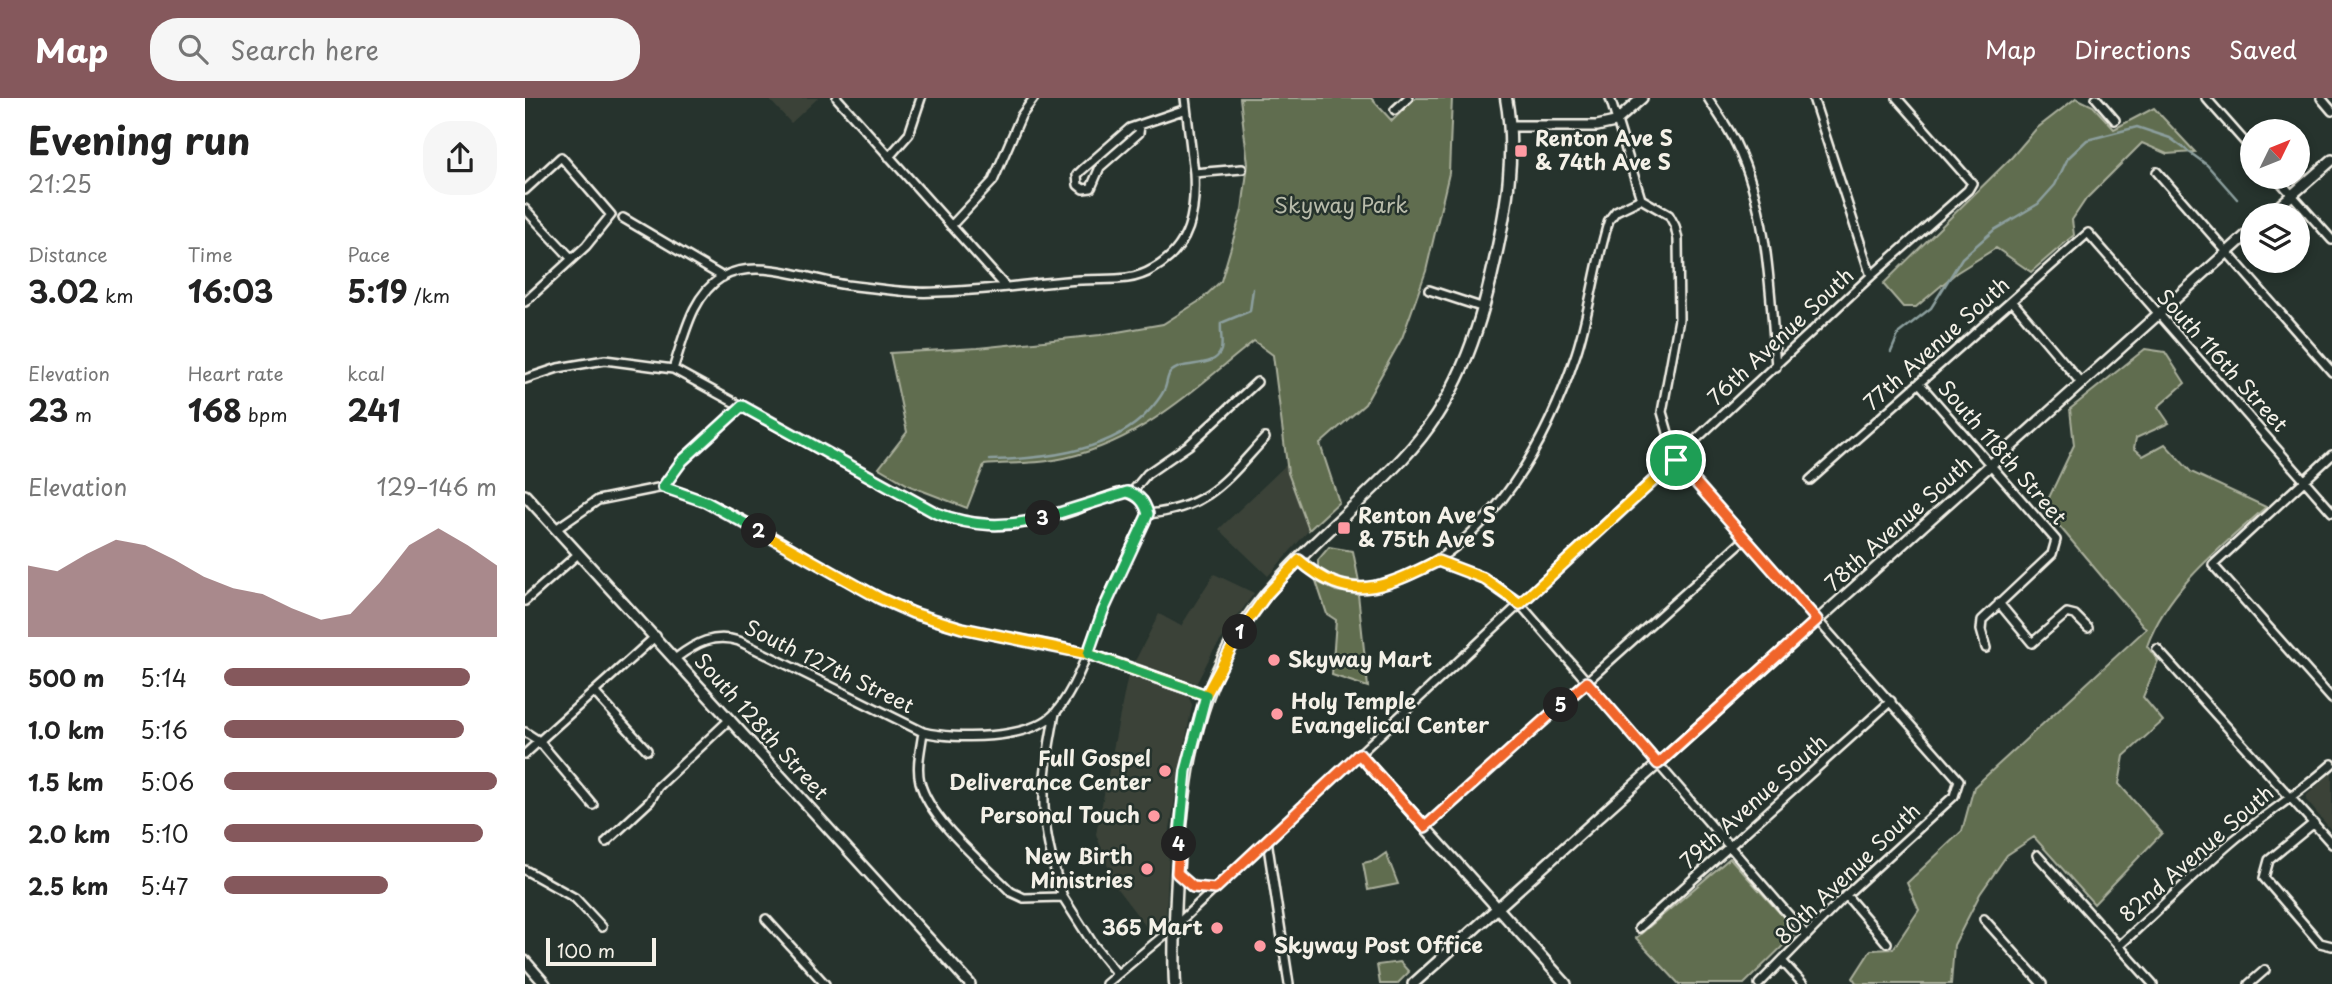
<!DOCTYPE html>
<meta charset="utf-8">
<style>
body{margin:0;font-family:"Playpen Sans",sans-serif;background:#f6f6f6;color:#222;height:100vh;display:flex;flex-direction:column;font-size:26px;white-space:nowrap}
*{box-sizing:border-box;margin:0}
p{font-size:23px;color:#767676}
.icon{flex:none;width:38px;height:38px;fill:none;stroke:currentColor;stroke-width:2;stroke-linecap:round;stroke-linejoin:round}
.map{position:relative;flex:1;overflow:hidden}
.drawer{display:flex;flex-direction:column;background:#fff;width:525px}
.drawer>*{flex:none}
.needle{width:46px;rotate:47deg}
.fabs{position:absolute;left:1715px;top:21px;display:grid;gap:14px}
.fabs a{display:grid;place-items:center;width:70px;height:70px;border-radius:50%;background:#fff;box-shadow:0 4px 10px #0003;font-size:35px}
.scale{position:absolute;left:21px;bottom:18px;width:110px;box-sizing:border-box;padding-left:7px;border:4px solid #f4f1e8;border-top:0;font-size:19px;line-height:24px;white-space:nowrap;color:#f4f1e8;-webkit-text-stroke:5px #26332d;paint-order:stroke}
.pin{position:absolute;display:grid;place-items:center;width:60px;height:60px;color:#fff;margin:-30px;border:4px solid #fff;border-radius:50%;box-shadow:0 2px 7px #0007}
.km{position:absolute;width:35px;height:35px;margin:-18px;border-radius:50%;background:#222;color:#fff;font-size:19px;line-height:35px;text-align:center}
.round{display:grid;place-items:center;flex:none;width:74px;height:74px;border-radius:28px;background:#f6f6f6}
.head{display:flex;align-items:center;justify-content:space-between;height:119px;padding:0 28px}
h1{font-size:38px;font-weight:700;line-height:52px}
.metrics{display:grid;grid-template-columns:repeat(3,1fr);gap:10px;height:119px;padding:7px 28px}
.metrics div{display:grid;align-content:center}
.metrics b{font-size:30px;font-weight:700}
.metrics small{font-size:19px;font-weight:400}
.metrics p{font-size:19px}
.chart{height:196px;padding:14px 28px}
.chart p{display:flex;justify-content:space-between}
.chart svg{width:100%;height:126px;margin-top:7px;fill:#85585c;opacity:.7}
ul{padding:0 28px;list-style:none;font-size:23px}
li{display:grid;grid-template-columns:112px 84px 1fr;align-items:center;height:52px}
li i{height:18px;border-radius:9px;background:#85585c}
header{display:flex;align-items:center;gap:42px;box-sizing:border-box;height:98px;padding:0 35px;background:#85585c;color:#fff}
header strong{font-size:33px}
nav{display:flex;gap:38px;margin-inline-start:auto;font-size:24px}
.search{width:490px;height:63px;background:#f6f6f6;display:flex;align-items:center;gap:18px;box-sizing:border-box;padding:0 24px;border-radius:28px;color:#767676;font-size:26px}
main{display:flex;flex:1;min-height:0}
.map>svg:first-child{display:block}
.built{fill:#3b4339}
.green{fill:#606d4f;stroke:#aaaf9c;stroke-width:2}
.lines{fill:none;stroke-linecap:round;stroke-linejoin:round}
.stream{stroke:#8c9f9e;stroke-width:2.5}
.minor-casing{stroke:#f4f1e8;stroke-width:12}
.tertiary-casing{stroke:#f4f1e8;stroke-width:14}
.secondary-casing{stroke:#f4f1e8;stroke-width:15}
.minor{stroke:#26332d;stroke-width:7}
.tertiary{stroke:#26332d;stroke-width:9}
.secondary{stroke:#26332d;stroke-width:10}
.split-1-casing{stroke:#fff;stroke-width:14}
.split-2-casing{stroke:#fff;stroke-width:14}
.split-3-casing{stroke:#fff;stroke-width:14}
.split-4-casing{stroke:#fff;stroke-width:14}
.split-5-casing{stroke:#fff;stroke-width:14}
.split-6-casing{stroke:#fff;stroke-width:14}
.split-1{stroke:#f5b400;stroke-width:9}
.split-2{stroke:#f5b400;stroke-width:9}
.split-3{stroke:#22a559;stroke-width:9}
.split-4{stroke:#22a559;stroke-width:9}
.split-5{stroke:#f0652b;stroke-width:9}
.split-6{stroke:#f0652b;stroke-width:9}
.poi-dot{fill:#ff9aa2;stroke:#26332d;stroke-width:2.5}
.labels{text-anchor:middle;stroke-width:5;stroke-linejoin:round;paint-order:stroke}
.poi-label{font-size:21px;font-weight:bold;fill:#f4f1e8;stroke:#26332d;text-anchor:start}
.park-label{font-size:21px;fill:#b9bcab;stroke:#26332d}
.street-label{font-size:21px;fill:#f4f1e8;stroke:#26332d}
</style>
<header>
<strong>Map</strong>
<div class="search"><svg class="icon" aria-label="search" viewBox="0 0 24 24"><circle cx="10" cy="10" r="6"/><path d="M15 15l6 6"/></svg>Search here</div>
<nav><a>Map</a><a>Directions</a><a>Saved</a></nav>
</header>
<main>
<section class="drawer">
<div class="head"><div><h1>Evening run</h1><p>21:25</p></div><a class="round"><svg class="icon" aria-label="share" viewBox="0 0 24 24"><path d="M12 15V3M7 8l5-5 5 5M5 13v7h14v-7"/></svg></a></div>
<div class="metrics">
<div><p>Distance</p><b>3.02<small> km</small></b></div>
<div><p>Time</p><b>16:03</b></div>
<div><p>Pace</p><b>5:19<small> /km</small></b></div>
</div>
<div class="metrics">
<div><p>Elevation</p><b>23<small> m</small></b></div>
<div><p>Heart rate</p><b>168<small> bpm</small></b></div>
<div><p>kcal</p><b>241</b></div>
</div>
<div class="chart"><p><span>Elevation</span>129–146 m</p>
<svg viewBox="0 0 160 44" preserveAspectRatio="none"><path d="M0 44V19L10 21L20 15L30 10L40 12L50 17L60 23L70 27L80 29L90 34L100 38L110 36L120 25L130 12L140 6L150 12L160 19V44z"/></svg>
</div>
<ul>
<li><b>500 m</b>5:14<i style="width:90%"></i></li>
<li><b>1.0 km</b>5:16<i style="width:88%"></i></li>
<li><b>1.5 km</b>5:06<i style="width:100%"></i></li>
<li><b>2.0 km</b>5:10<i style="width:95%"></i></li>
<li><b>2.5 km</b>5:47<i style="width:60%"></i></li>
</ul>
</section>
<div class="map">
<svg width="1807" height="886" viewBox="0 0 1807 886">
<rect width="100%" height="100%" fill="#26332d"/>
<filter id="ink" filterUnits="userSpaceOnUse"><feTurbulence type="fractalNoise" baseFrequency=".0143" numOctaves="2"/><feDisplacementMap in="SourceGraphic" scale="14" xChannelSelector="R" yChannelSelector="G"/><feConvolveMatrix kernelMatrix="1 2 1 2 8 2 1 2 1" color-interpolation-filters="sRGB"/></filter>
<g filter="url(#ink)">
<path class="built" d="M243,0H293L266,25Z
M762,366L784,432L743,478L694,431Z
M689,476L729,495L687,555L664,600L667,607L645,730L641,818L626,835L590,788L571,736L603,577L634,516L656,528Z
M1807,674V733L1781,702L1782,697Z"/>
<path class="green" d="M715,0H846L867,23L890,0H927L924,75L901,173L877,240L840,306L795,346L814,404L784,432L763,375L748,257L729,243C666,293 612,348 529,362C507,366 482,365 459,367L442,410L385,388L354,370L382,334L365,255L453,250L575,237L638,226L676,202L696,183L717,112L723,66Z
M1551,0L1568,8L1589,31L1629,10L1670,54L1642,56L1617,45L1561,101L1547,122L1549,137L1506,174L1471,150L1431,175L1391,209H1378L1358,186L1487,59L1511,31Z
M1620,251L1640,254L1660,285L1633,309L1644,325L1611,340L1609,350L1618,358L1640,346L1666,374L1741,409C1696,449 1643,490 1622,548L1633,563L1618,599L1638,623L1599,658L1594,686L1637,735L1569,806L1509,739L1482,757L1455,796L1429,847L1426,886H1332L1328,880L1346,852L1368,851L1394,812L1382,785L1437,733L1449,689L1621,531L1519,410L1549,347L1545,311Z
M804,449L828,453L834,484L809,480L793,471V462Z
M791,483L811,493L833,496L843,589L807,577L811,522L802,516Z
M861,755L873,786L843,792L838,765L851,762Z
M1205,760L1272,834L1219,886H1154L1111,840Z
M875,864L884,874L872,886H855L852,867Z"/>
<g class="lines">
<path class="stream" d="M1366,254L1374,235L1406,210L1437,160L1469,132L1513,106L1530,87L1543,60L1562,42L1612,29L1645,40L1682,67L1712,101
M465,362C515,361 578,355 617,320C625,312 636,300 640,290C642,285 642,279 645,275C657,261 690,272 696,252C698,244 695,234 696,225L725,213L728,191"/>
<g class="minor-casing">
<path id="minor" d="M312,0L481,189
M660,0L669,75L717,71
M1085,0L1116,101L1144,117L1150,128L1153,142L1154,221L1137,314L1151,362L1434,682L1429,698L1321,797L1234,886
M1183,0C1192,15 1204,30 1211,46C1244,114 1245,195 1251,269
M1288,0L1346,178
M1571,0L1590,22
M1681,0L1727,52
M1796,0L1807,13
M870,12L883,0
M615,28L614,35L575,69L566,90L558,91L553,87L552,77L557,72L605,30L661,11
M364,59L384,36L396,0
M1632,74L1807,274
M1751,79L1807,142
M0,92L36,59L86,117L61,148L0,204
M0,111L47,161
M98,120L198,179
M426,128L468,83L496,18L509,0
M904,192L959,210
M1487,203L1557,286
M148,271C159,240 166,198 197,179C232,159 284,182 322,187C352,190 382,196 412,194C460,193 508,185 556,182C581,180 605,185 628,171C666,150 671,114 669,75
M0,281L33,270L80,262L148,271L411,415C460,434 507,428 556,410C571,404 586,395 602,394L618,403L623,416C607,448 591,479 578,513C565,546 554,586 531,614C507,642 431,642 398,634
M1395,286L1531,442L1527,456L1457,522L1456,532L1461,550
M1807,357L1688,467L1807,601
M1285,382L1563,135L1807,414
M138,389C227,414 300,479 385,513C441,536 503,540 561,555C601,566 642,582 681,597
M607,394L622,376L664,347L732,284
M623,416C684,410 701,382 740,340
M31,431L73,402L138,389L157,363L217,308
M774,462C809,493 837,497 881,478C970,441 1022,343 1051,256C1065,213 1070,166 1084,122L1091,113L1116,101
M913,463L958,480L995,506L1281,837
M0,503L53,456
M1474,505L1507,545L1542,515L1550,517L1563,530
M1632,551L1807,746
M151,560C171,545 189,535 214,543L398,634C396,650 391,668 395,684C405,723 458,765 486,794L499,800L538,799L568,846L592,876
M70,595L122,652
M530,615C515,692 513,724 538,799
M0,634L14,643L68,707
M0,656L131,538
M1789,725L1744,762L1739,780L1795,845L1807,848
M900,729L1220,441
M742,742L764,886
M81,744L125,703L133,689L205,621
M1512,757L1628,886
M0,772L50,800L77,829
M652,776L668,789L690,791
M1321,797L1362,845
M241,821L300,886
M1459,821L1517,886
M1114,830L1366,603
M1594,848C1632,813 1669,776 1709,742C1742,715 1776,694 1807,666
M1258,864L1278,886
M581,886L650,828L1346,178L1443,92L1447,85L1372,0
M1724,886L1740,872"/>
</g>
<g class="tertiary-casing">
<path id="tertiary" d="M986,28H1072L1090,24L1117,0
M1744,117L1807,62
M0,397L445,886
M834,656L1041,886
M0,863L20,886
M888,886L1727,132"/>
</g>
<g class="secondary-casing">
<path id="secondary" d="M650,886C648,851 650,816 652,780C657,697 665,620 706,546C748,473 821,421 878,360C931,304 954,236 970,162C982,108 991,55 981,0"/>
</g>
<use href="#minor" class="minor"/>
<use href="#tertiary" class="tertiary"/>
<use href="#secondary" class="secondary"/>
</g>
</g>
<g class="lines" filter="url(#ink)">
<g class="split-1-casing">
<path id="split-1" d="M715,534L742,496L774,462C825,507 858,490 913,463L958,480L995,506L1151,362"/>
</g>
<g class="split-2-casing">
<path id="split-2" d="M234,433L354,500L388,515L437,530L563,556L681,597L715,534"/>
</g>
<g class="split-3-casing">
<path id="split-3" d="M234,433L181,404L138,389L157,363L217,308L411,415C448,429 480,430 518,420"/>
</g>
<g class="split-4-casing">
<path id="split-4" d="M518,420L602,394C614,396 620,405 623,416L578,513L563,556L681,597L661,673L654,746"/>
</g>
<g class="split-5-casing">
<path id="split-5" d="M654,746L652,775L668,789L690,791L834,656L900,729L1036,607"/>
</g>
<g class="split-6-casing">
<path id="split-6" d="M1036,607L1062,584L1133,666L1292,522L1151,362"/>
</g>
<use href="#split-1" class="split-1"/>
<use href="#split-2" class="split-2"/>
<use href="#split-3" class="split-3"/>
<use href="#split-4" class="split-4"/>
<use href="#split-5" class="split-5"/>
<use href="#split-6" class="split-6"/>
</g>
<g class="poi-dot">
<rect x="989" y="46" width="14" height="14" rx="3.5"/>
<rect x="812" y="423" width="14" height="14" rx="3.5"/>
<circle cx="749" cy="562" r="7"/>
<circle cx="752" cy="616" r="7"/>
<circle cx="640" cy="673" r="7"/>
<circle cx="629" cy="718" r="7"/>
<circle cx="622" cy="771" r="7"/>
<circle cx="692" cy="830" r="7"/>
<circle cx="735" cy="848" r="7"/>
</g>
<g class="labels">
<g class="poi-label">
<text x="1010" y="48">Renton Ave S<tspan x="1010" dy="24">&amp; 74th Ave S</tspan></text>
<text x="833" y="425">Renton Ave S<tspan x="833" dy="24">&amp; 75th Ave S</tspan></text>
<text x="763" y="569">Skyway Mart</text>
<text x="766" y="611">Holy Temple<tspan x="766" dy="24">Evangelical Center</tspan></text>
<text x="626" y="668" text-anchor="end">Full Gospel<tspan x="626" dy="24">Deliverance Center</tspan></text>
<text x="615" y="725" text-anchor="end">Personal Touch</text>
<text x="608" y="766" text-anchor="end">New Birth<tspan x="608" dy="24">Ministries</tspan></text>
<text x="678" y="837" text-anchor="end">365 Mart</text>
<text x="749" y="855">Skyway Post Office</text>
</g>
<g class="park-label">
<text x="816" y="115">Skyway Park</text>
</g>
<g class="street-label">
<text transform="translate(1256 239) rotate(-43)" y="7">76th Avenue South</text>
<text transform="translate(1412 246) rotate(-42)" y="7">77th Avenue South</text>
<text transform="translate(1697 263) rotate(48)" y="7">South 116th Street</text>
<text transform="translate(1477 355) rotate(49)" y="7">South 118th Street</text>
<text transform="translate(1374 426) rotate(-42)" y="7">78th Avenue South</text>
<text transform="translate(304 569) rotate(26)" y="7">South 127th Street</text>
<text transform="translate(236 629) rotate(48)" y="7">South 128th Street</text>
<text transform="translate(1229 704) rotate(-42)" y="7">79th Avenue South</text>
<text transform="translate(1672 756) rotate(-41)" y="7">82nd Avenue South</text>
<text transform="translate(1323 776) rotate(-44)" y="7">80th Avenue South</text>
</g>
</g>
</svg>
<div class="fabs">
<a><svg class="needle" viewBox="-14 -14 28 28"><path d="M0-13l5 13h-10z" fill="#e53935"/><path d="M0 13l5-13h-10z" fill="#767676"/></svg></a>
<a><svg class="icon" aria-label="layers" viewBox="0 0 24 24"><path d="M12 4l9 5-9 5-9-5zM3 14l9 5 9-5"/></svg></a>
</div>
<div class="scale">100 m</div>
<div class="pin" style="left:1151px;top:362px;background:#1e9e55"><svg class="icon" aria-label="arrive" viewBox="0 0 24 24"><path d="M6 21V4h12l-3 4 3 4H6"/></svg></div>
<b class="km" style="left:715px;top:534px">1</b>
<b class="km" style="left:234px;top:433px">2</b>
<b class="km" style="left:518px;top:420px">3</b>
<b class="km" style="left:654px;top:746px">4</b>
<b class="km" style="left:1036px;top:607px">5</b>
</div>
</main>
